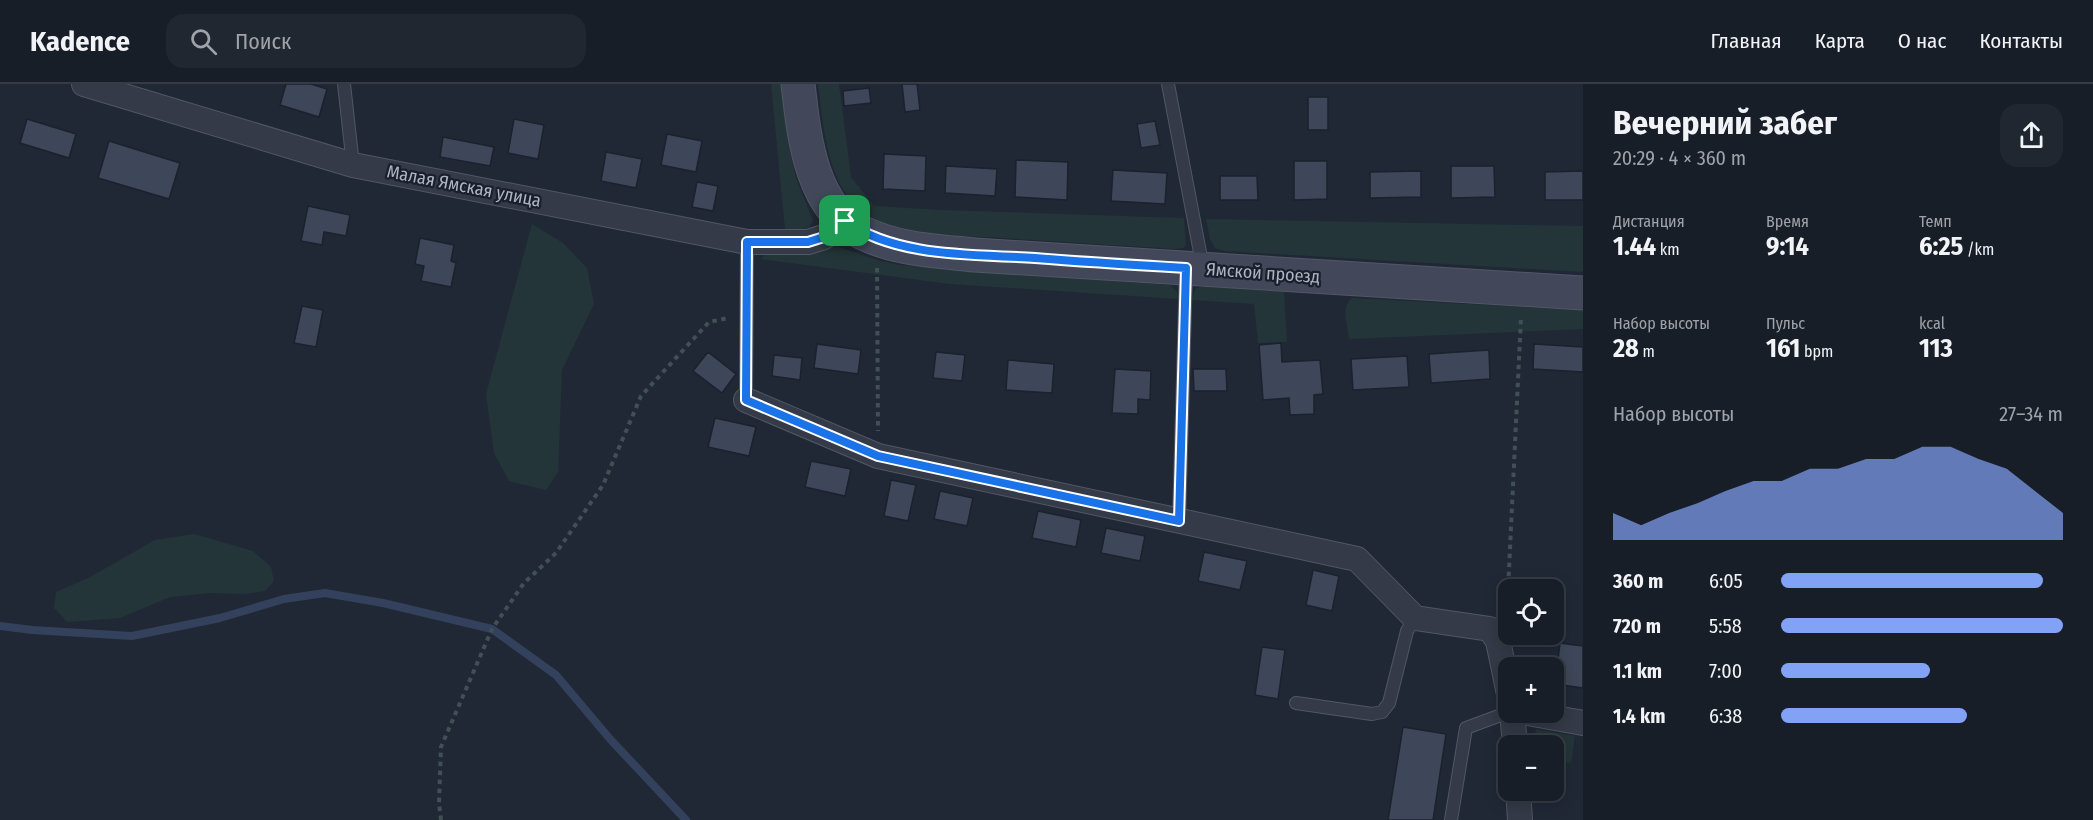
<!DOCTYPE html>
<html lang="ru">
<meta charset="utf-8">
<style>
body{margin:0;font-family:"Fira Sans Condensed",sans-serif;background:#212730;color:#f1f3f6;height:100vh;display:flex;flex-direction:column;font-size:22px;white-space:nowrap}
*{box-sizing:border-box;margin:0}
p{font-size:20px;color:#9fa2a8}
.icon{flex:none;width:33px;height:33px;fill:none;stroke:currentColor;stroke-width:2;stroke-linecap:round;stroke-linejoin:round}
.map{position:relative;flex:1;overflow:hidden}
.side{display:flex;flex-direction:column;background:#181e28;width:510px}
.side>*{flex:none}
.buttons{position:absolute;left:1498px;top:495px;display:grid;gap:12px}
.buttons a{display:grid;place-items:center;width:66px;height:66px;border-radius:12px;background:#181e28;box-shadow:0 3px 15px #0003,0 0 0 2px #363c45;font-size:30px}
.pin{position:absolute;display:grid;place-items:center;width:51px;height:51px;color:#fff;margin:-26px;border-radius:12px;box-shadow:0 3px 9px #0006}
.round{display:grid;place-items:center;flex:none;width:63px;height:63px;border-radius:18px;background:#212730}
.overview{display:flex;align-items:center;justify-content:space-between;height:102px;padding:0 30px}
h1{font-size:33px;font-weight:700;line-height:45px}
.figures{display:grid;grid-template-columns:repeat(3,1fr);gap:9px;height:102px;padding:6px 30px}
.figures div{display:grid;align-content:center}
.figures b{font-size:26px;font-weight:700}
.figures small{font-size:16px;font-weight:400}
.figures p{font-size:16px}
.chart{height:168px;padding:12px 30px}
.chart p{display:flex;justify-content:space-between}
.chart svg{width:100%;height:108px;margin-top:6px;fill:#82a3f5;opacity:.7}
ul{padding:0 30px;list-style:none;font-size:20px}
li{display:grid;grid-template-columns:96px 72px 1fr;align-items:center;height:45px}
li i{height:15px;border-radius:8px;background:#82a3f5}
header{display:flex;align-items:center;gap:36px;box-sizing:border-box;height:84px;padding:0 30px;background:#181e28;border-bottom:2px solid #363c45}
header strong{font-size:28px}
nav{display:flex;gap:33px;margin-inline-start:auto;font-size:21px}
.search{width:420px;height:54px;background:#212730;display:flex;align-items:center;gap:15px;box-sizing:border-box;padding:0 21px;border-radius:18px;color:#9fa2a8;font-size:22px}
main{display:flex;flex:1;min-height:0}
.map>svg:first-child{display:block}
.green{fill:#233538}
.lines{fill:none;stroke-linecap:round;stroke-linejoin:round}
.stream{stroke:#34415d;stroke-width:8}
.building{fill:#3e4759;stroke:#1b212d;stroke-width:1.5}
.lane-casing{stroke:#515765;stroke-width:14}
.street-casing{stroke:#515765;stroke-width:26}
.secondary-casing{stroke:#515765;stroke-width:35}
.path{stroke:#405055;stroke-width:4;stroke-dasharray:4.5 4.5;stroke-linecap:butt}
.lane{stroke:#343a47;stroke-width:12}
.street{stroke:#343a47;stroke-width:24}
.secondary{stroke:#42485a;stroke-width:33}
.route-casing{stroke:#fff;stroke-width:12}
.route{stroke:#1a73e8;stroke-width:8}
.labels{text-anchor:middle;stroke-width:4.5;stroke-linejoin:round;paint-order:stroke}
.street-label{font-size:18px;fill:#aeb4c4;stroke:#191f2b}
</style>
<header>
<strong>Kadence</strong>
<div class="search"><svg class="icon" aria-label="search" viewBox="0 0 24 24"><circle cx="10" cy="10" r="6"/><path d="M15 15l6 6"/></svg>Поиск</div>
<nav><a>Главная</a><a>Карта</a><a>О нас</a><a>Контакты</a></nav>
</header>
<main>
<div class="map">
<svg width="1583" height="736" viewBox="0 0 1583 736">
<rect width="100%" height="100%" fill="#202836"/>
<path class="green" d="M771,0H781L789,63L796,94L813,137L809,143L803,145H785Z
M818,0H839L851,93L874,122L941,126L1184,134L1186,161L1183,164L1176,165C1118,161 1060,158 1003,154C973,152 936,152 907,147C885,143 858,129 846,110C825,78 823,36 818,0Z
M1206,135L1583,142V188L1225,167L1215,164L1210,155Z
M532,140L563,159L587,184L594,220L562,286L558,388L546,406L509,397L494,369L486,310Z
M836,162L877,176L899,181L1170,201L1177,208L1178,215L950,200L761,175L766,169Z
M1203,202L1284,208L1287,258L1258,259L1254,220L1192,216L1195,205Z
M1352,214L1583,226V245L1349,255C1348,242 1340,223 1352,214Z
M194,450L253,467L271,483L274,497L265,507L245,510L210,509L170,513L120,534L67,538L54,524L56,508L90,493L155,456Z
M1536,645L1575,652L1571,679L1554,676V662L1533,661Z"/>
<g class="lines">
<path class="stream" d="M0,542L32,546L132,552L220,534L284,515L325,509L383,519L492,545L556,591L610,655L686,736"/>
</g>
<path class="building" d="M286,0H311L327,5L319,33L280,21Z
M902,0H917L920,26L905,28Z
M869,4L871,19L844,22L843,7Z
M1308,13H1328V46H1308Z
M27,35L76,50L69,74L20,59Z
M514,35L544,41L538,75L508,69Z
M1155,37L1160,61L1141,64L1137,40Z
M667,50L702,57L696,88L661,81Z
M443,53L494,63L490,82L440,73Z
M109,57L180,79L169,115L98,94Z
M606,68L642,75L636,104L601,97Z
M884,70L926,72L925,107L883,105Z
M1016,76L1068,78L1067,116L1015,113Z
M1294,77H1327V115L1294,116Z
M946,82L997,85L995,112L945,109Z
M1451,82H1494L1495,113L1451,114Z
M1113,86L1167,89L1165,120L1111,117Z
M1421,87V113L1370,114V88Z
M1583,87V116H1545V88Z
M1220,92H1257L1258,116H1220Z
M697,98L718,102L713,127L692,123Z
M308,122L350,131L346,152L324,148L322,161L301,157Z
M420,154L454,161L451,177L456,179L451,203L421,197L424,182L415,180Z
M302,222L323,226L316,263L294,259Z
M1281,259L1282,278L1320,276L1323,310L1314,311V330L1290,331L1289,314L1263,316L1259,261Z
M817,260L861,266L858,290L814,284Z
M1534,260L1583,263V288L1533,285Z
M1489,266L1490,295L1431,299L1429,270Z
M708,268L736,290L722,309L693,287Z
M936,268L965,271L962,297L933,294Z
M774,271L802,274L800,296L772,292Z
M1407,272L1409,303L1353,306L1351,275Z
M1008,276L1054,280L1052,309L1006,306Z
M1115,285L1151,287L1150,316L1138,315V330L1112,329Z
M1193,285H1226L1227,307H1194Z
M715,334L756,343L749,372L708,363Z
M811,377L851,385L845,412L805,403Z
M891,396L916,401L908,437L884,432Z
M940,407L973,414L967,442L934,435Z
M1038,427L1081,436L1076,463L1032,454Z
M1106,444L1145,452L1140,477L1101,469Z
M1204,468L1247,477L1240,506L1198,497Z
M1313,486L1339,492L1332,527L1306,521Z
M1560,559L1583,562V604L1555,600Z
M1262,563L1285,566L1278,615L1255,611Z
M1403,643L1446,650L1433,736H1388Z"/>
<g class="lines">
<g class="lane-casing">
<path id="lane" d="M344,0L353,81
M1168,0L1203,184
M746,316L747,158
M1179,437L1186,186
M1296,619L1372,630L1382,628L1389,619L1407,547L1415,534
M1451,736L1466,644L1509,628"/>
</g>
<g class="street-casing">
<path id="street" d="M84,0L353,81L747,158H808L824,153L845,137
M746,316L878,372L1357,475L1415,534L1490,545L1498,557L1509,610
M1512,628L1515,662
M1522,628L1583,639
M1518,706L1520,736"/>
</g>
<g class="secondary-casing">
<path id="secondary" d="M798,0C804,51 810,124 863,149C898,166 937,167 975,171L1583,209"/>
</g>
<path class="path" d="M877,184L878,347
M1507,528L1521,233
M441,736L439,719L441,663L492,545L524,499L556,469L603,401L641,312L709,238L728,234"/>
<use href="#lane" class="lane"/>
<use href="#street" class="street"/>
<use href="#secondary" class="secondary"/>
</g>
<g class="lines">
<g class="route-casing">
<path id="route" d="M845,137C897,174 974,170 1035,174C1085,178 1135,181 1186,184L1179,437L878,372L746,316L747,158H808L824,153Z"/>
</g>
<use href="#route" class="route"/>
</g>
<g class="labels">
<g class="street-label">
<text transform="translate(464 102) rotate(11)" y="6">Малая Ямская улица</text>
<text transform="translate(1263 189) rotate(4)" y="6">Ямской проезд</text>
</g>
</g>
</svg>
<div class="buttons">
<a><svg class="icon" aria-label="locate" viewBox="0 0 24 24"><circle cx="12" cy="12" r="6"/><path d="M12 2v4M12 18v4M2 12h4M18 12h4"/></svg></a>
<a>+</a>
<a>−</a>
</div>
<div class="pin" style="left:845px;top:137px;background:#1e9e55"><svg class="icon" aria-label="arrive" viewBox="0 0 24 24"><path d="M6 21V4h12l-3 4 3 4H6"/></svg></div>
</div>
<section class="side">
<div class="overview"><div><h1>Вечерний забег</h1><p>20:29 · 4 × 360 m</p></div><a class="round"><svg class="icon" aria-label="share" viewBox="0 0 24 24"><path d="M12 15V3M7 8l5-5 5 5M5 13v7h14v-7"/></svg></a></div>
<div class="figures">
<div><p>Дистанция</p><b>1.44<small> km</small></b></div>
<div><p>Время</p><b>9:14</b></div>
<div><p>Темп</p><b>6:25<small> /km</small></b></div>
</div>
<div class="figures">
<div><p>Набор высоты</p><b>28<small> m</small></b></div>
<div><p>Пульс</p><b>161<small> bpm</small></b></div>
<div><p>kcal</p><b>113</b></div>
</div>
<div class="chart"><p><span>Набор высоты</span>27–34 m</p>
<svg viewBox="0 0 160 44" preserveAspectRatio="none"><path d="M0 44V33L10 38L20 33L30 29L40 24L50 20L60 20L70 15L80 15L90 11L100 11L110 6L120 6L130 11L140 15L150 24L160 33V44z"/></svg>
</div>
<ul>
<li><b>360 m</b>6:05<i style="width:93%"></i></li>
<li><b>720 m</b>5:58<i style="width:100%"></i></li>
<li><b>1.1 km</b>7:00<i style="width:53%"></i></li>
<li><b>1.4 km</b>6:38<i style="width:66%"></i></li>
</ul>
</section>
</main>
